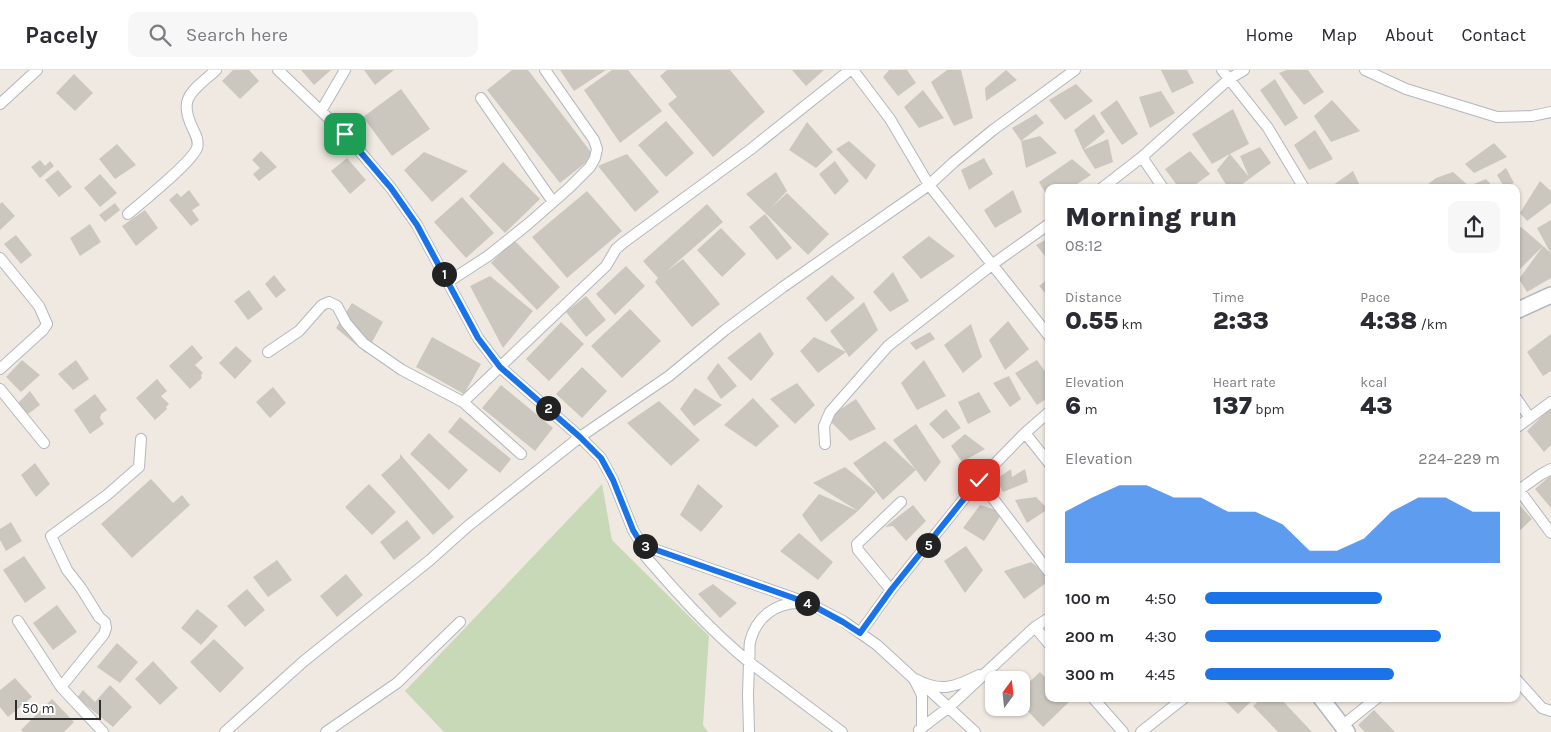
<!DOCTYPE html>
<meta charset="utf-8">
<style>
body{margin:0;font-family:Karla,sans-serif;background:#f7f7f7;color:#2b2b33;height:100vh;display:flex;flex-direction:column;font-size:19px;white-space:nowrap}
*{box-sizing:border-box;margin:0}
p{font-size:16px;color:#7c7c81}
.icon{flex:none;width:28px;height:28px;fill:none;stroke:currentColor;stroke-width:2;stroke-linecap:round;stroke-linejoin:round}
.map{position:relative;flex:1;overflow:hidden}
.drawer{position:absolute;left:1045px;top:114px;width:475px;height:518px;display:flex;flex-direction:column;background:#fff;border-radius:10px;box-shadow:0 1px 4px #0004}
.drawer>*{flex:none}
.needle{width:32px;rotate:15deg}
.tools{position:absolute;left:985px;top:601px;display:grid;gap:10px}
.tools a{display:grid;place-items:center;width:45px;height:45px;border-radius:10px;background:#fff;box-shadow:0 1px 4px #0004;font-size:25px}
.scale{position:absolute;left:15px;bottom:12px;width:86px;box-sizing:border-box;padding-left:5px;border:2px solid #2e2e2e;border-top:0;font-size:14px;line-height:18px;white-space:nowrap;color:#2e2e2e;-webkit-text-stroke:4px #fff;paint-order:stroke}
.pin{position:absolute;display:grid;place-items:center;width:42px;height:42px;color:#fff;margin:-21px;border-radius:10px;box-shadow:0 2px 8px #0006}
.km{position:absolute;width:25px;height:25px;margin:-12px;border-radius:50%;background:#222;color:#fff;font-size:14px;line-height:25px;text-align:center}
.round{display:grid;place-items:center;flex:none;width:52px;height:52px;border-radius:10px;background:#f7f7f7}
.head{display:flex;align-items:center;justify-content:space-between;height:85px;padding:0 20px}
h1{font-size:28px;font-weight:800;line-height:38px}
.figures{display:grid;grid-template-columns:repeat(3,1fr);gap:8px;height:85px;padding:5px 20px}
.figures div{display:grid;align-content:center}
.figures b{font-size:25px;font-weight:800}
.figures small{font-size:14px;font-weight:400}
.figures p{font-size:14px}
.chart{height:140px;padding:10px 20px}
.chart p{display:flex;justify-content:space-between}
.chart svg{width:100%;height:90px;margin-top:5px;fill:#1a73e8;opacity:.7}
ul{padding:0 20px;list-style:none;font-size:16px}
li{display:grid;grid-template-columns:80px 60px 1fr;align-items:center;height:38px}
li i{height:12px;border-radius:6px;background:#1a73e8}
header{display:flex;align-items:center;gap:30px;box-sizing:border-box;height:70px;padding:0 25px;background:#fff;border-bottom:1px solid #e1e1e2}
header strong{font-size:24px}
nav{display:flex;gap:28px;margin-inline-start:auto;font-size:18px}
.search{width:350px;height:45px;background:#f7f7f7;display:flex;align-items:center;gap:12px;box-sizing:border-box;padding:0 18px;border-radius:10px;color:#7c7c81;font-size:19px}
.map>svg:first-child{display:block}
.cemetery{fill:#c8d9b8}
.building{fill:#cbc7bf}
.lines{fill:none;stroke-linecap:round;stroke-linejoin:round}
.street-casing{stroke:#b4b7c1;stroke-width:12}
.secondary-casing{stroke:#b4b7c1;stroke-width:18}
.street{stroke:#fff;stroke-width:10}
.secondary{stroke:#fff;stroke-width:15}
.route-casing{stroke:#fff;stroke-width:10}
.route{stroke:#1a73e8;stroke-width:6}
</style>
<header>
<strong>Pacely</strong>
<div class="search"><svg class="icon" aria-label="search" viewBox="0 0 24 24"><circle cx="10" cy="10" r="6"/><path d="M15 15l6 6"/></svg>Search here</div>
<nav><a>Home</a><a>Map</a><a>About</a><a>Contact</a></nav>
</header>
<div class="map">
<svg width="1551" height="662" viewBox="0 0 1551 662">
<rect width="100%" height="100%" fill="#efe9e1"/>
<path class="cemetery" d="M602,414L612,470L709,566L703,655L708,662H444L405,621Z"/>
<path class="building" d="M233,0H249L259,11L240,29L222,11Z
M301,0H331L314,15Z
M364,0H394L375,15Z
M512,0H528L594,86L560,113L487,20Z
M560,0H606L574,21Z
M612,0H628L662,41L620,73L584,20Z
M667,0H730L765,42L713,87L668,34L677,27L660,6Z
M792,0H824L806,16Z
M889,0H907L916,13L898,26L883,7Z
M947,0H961L973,48L954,56L931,12Z
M1006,0L1017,10L986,31L985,18Z
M1161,0H1187L1194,13L1172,23Z
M1287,0H1308L1324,22L1304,35L1279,3Z
M74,4L93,23L75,41L56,23Z
M1275,9L1298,48L1285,56L1260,20Z
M1076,14L1093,31L1065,50L1049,30Z
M401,19L430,59L392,86L363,47Z
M923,20L944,48L919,58L904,37Z
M1161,21L1175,43L1150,58L1139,27Z
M1117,30L1138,64L1122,75L1100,43Z
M1332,30L1360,61L1331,72L1314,46Z
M1233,39L1249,74L1230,84L1249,107L1240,86L1260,77L1271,93L1237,118H1228L1217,100L1230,84L1212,94L1192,64Z
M1036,44L1044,53L1021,71L1012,58Z
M1094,44L1105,62L1083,80L1074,60Z
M666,51L694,83L666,107L638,75Z
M807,52L833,82L816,98L789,80Z
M1315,60L1333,89L1309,100L1294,75Z
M1040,66L1057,83L1026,98L1021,71Z
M1108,69L1113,92L1095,99L1083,80Z
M849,71L876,95L866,110L836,79Z
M1494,73L1507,87L1474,103L1465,94Z
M117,74L136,95L115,109L99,89Z
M261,81L277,97L259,111L253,104L260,98L252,90Z
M1190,81L1210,104L1191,118H1179L1165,99Z
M424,82L468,101L432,132L404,100Z
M627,84L659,122L635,142L598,96Z
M347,88L366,110L350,124L331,101Z
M984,88L993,104L969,120L961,100Z
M1072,89L1091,105L1071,118H1049V130L1039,112Z
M40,90L45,96L50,91L54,96L40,108L31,97Z
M835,91L849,111L835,125L819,104Z
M503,92L540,129L505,163L469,126Z
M1506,98L1514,113L1504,117L1497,105Z
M58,100L72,117L59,127L45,110Z
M1353,101L1361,118H1329Z
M776,102L787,121L771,138L787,123L829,164L808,185L746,124Z
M1453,102L1469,116L1467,118H1423L1436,108Z
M100,104L117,123L100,137L84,118Z
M1486,109L1494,118H1470L1469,116Z
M1540,111L1551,121V133L1527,151L1520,143Z
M189,120L200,135L192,140L199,150L191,156L169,130L177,123L181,127Z
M1013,120L1022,142L995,158L984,140Z
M587,121L622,161L567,208L532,167Z
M462,127L494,163L466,188L434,152Z
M2,132L15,146L0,160V134Z
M115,133L120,140L105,152L99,145Z
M707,134L723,152L667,201L683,189L720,234L692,257L655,212L658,208L643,191Z
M145,140L158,158L136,176L122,156Z
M765,144L792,178L777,190L749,157Z
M1551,150V180L1550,182L1537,158Z
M90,154L101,172L80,186L70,168Z
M1521,157L1543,176L1551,183V208L1527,222L1519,209L1543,176L1516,203V161Z
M721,158L746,184L722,207L697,180Z
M16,165L32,185L21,194L4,174Z
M929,166L955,186L921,209L902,187Z
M1049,168V191L1036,175Z
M514,170L560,217L537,240L491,193Z
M626,196L645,216L615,245L596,224Z
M893,202L909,231L890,242L873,222Z
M274,205L286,220L276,228L265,214Z
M832,205L855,228L826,252L806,228Z
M490,206L533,241L503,278L470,216Z
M1049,208V227L1039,216Z
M249,220L263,239L248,250L234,231Z
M586,226L606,250L586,267L566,242Z
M864,232L878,260L849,287L846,282L818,303L800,281L814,267L846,282L830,261Z
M352,233L383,252L366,283L336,258Z
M630,239L661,271L622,308L591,276Z
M1008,251L1029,279L1005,300L989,270Z
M561,252L584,274L549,311L526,289Z
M971,254L982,287L963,303L944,275Z
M760,262L774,284L751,311L727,288Z
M930,262L935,269L916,280L910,273Z
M1551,264V301L1543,306L1527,282Z
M432,267L481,294L464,324L416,297Z
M192,275L203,288L195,295L203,303L201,305L202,308L190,319L169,296Z
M236,276L252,291L235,309L219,293Z
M22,290L40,305L21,322L6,307Z
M76,290L89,309L73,320L58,304Z
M924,290L946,326L917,340L901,313Z
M1037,290L1049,307V327L1037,335L1015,303Z
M718,293L737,316L721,329L707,308Z
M582,297L607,321L582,348L556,324Z
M1009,306L1021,329L1010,337L993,313Z
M157,309L167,321L161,326L169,334L166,337L167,339L155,350L136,328Z
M797,313L815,335L795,354L770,329Z
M501,315L553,358L535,381L482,338Z
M273,317L286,333L270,348L256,332Z
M695,318L722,335L694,356L680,339Z
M30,321L40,335L28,344L18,333Z
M979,322L991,342L968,354L958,332Z
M95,324L107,340L101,344L100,348L104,354L90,364L74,340Z
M753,328L779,356L756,377L724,355Z
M856,329L876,359L850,371L827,348Z
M659,331L700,370L671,396L627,353Z
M1551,337V375L1544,382L1527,361Z
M946,339L961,358L943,369L929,354Z
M460,347L511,389L500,403L448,362Z
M916,354L941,392L925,412L916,400L883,430L853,393L885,371L916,400L893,370Z
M429,363L468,400L449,420L410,384Z
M965,364L985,379L962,392L951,376Z
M400,384L454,447L433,465L381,405L400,388Z
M35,393L50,414L36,427L21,405Z
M845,397L876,422L858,441L821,472L802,445L819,424L858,441L813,413Z
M1011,399L1012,407L1025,399L1028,412L1003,422L996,409Z
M1551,405V438L1535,419Z
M151,409L173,433L182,425L190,435L132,488L101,454Z
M369,414L396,442L372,465L345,437Z
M698,414L723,436L701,462L680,445Z
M1036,427L1048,439L1027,453L1015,430Z
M1516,431L1532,449L1516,464Z
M913,435L926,451L906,471L893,456L885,457Z
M980,435L1003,442L984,471L963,458Z
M407,450L421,468L394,490L380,472Z
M11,452L22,471L6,481L0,470V459Z
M799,463L833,492L818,510L780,481Z
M966,476L983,500L965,523L944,491Z
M24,486L46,518L25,533L3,500Z
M277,490L292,510L268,527L253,507Z
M1031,492L1049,505V511L1024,529L1004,501Z
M346,504L363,525L337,547L320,526Z
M713,514L737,533L720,548L698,524Z
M247,519L265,540L245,557L227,536Z
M57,535L77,562L53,580L33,553Z
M197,539L218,556L201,575L181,558Z
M214,569L244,598L220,623L190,592Z
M117,573L138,592L120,613L97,597Z
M153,591L178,618L160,635L135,609Z
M1040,602L1049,611V628H1064L1069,632L1043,657L1021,634V620Z
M15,608L32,627L8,647L0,637V620Z
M110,615L132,637L113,657L77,628L83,620L95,632Z
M1222,628H1255L1238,644Z
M1262,628H1280L1312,662H1278L1253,636Z
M52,629L74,652L64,662H23L21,660Z
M1374,640L1395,662H1365L1358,655Z"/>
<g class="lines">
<g class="street-casing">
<path id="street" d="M278,0L345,64L391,118L417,155L478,268L500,297L580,367L601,388L613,410L633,460L642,475L646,487C678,524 711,561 749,592L748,625L749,662
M853,0L890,49L929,115L1049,266
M1222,0L1268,58L1304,118
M1365,0L1406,19L1497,47L1532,46L1551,42
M481,28L553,132
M0,34L37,0
M321,41L345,0
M1142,87L1229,9L1244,0
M1102,118L1142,87L1163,118
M128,144C142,132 192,92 197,78C199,71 196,65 193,59C177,27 193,21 216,0
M0,188L39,236L47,254L43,260L0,299
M448,212L488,186L528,154L569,118L590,97L595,88L597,79L594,70L545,0
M268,282L299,261L322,235L329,232L337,236L346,253L363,273L402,300L463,332L521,384
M0,319L44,373
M1516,328L1530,348
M463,332L606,196L616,179L623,173L751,79L850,0
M1516,358L1551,332
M1025,363L1049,393
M825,374L824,356L830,342L888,276L993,194L1049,154
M979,410L1025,363L1049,342
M1516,415L1519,420L1540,405L1551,399
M1519,420L1551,463
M901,432L857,474L858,480L891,520L979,410L1049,502
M642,475L808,533L843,551L877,575L914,609L922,625V657
M801,533C776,532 756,547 750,572C749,578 750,586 749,592L842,662
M18,551L61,617L103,662
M1035,557L1049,574
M860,563L891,520
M915,609C941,623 955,617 979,605
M1516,609L1542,638L1551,641
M924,615L975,662
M61,617L104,564L106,558L105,552L99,547L81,518L67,500L51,466L107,425L139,397L141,369
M1093,628L1123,662
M1342,656L1377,628
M919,660L949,637L1035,557L1049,548
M225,662L304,591L430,490L468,456L580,367L669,306L725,260L783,217L929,115L954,92L993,60L1075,0
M326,662L397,613L460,552
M1141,662L1184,628"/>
</g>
<g class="secondary-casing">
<path id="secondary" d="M1516,241L1551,225
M1321,628L1347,662"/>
</g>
<use href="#street" class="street"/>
<use href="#secondary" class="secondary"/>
</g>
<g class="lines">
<g class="route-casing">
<path id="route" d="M345,64L391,118L417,155L478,268L500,297L580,367L601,388L613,410L633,460L642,475L808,533L843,552L860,563L891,520L979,410"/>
</g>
<use href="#route" class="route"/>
</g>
</svg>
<div class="tools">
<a><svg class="needle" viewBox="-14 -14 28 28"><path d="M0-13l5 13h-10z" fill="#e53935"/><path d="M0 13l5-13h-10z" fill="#7c7c81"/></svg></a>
</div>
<div class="scale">50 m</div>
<div class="pin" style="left:345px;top:64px;background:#1e9e55"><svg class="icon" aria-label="arrive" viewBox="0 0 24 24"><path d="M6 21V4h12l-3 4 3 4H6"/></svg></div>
<div class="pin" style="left:979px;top:410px;background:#d93025"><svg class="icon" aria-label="check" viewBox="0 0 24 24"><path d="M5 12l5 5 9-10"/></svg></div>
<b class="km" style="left:444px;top:204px">1</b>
<b class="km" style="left:548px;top:338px">2</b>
<b class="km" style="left:645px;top:476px">3</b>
<b class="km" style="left:807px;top:533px">4</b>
<b class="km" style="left:928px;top:475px">5</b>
<section class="drawer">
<div class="head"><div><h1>Morning run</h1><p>08:12</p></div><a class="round"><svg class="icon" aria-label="share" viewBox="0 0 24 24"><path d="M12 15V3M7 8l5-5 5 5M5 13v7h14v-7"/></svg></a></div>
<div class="figures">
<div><p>Distance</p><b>0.55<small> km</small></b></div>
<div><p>Time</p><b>2:33</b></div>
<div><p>Pace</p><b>4:38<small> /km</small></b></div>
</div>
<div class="figures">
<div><p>Elevation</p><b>6<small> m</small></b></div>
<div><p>Heart rate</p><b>137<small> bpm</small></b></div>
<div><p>kcal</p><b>43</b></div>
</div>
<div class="chart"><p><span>Elevation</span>224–229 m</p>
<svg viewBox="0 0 160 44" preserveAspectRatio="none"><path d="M0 44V19L10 12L20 6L30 6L40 12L50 12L60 19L70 19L80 25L90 38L100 38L110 32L120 19L130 12L140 12L150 19L160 19V44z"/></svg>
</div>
<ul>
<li><b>100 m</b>4:50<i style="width:60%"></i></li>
<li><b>200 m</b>4:30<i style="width:80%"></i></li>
<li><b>300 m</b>4:45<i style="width:64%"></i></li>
</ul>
</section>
</div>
